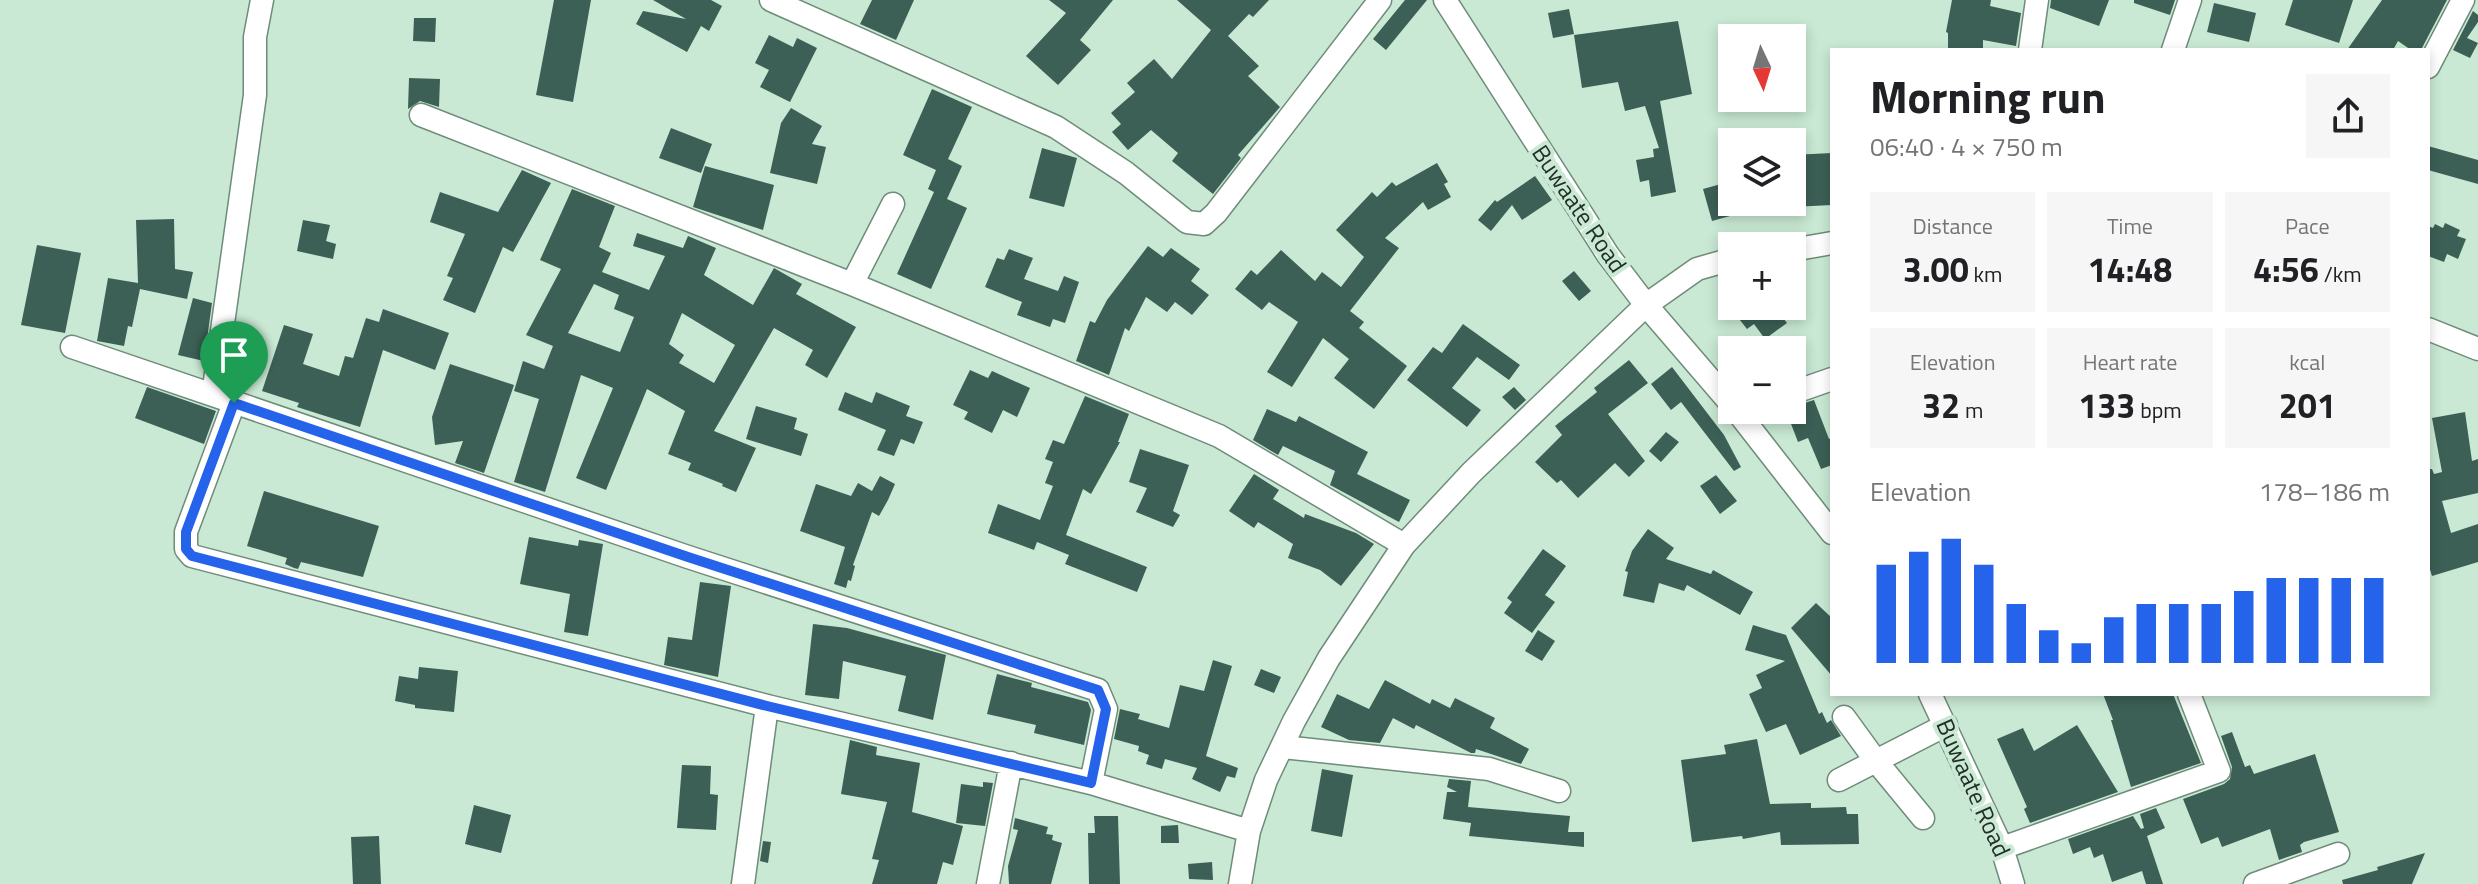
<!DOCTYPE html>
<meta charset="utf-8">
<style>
body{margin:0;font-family:"Titillium Web",sans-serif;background:#f6f6f6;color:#202124;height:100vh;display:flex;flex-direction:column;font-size:30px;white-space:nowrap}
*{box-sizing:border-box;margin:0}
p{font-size:26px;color:#757577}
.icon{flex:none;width:44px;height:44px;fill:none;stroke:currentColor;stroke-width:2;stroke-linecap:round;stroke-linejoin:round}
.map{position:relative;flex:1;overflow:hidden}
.side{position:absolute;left:1830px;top:48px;width:600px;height:648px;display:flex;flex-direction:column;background:#fff;border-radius:0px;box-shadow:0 4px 12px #0003}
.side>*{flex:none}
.needle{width:52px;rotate:176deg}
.controls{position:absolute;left:1718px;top:24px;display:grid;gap:16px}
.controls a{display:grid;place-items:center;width:88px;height:88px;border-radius:0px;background:#fff;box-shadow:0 4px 12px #0003;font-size:40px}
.pin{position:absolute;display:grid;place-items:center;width:68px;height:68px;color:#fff;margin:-82px -34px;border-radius:50% 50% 50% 0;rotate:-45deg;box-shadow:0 0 8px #0007}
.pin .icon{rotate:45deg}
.round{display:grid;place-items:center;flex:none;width:84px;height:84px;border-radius:0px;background:#f6f6f6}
.headline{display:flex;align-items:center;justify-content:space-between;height:136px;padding:0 40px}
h1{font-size:44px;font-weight:700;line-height:60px}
.stats{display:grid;grid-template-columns:repeat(3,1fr);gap:12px;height:136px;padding:8px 40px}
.stats div{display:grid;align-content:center;border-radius:0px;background:#f6f6f6;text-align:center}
.stats b{font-size:34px;font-weight:700}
.stats small{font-size:22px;font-weight:400}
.stats p{font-size:22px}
.chart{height:224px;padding:16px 40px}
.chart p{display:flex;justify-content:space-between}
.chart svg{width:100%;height:144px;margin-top:8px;stroke:#2563eb;stroke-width:6}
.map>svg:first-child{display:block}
.building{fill:#3c6056;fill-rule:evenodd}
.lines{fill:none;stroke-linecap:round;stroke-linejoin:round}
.minor-casing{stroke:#6e8c79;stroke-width:25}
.minor{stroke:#fff;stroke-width:22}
.route-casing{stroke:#fff;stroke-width:16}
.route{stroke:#2563eb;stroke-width:10}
.labels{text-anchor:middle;stroke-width:8;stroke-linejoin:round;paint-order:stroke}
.street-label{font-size:24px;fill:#222e26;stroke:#c9e9d4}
</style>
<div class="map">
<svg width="2478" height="884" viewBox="0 0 2478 884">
<rect width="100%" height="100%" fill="#c9e9d4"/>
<path class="building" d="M554,0H591L573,102L536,95Z
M653,0H711L722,6L709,31L701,26L687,52L636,24L643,11L686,19Z
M872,0H914L896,40L860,24Z
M1049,0H1113L1080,40L1091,50L1058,85L1026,56L1066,13Z
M1177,0H1269L1253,17L1249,14L1228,36L1259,66L1248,76L1280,107L1238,155L1241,158L1213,194L1172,161L1178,153L1151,130L1128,150L1112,132L1121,124L1111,113L1135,92L1127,83L1154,59L1172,79L1211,30Z
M1405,0H1427L1386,50L1373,39Z
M1952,0H1991L1990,6L2021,13L2016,46L1983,40V50H1948V33L1946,32Z
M2051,0H2109L2099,26L2050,8Z
M2134,0H2175L2170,15L2134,3Z
M2293,0H2353L2339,43L2285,25Z
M2382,0H2447L2421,50H2411L2398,41L2393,50H2347Z
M2214,3L2256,13L2249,42L2207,32Z
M1569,9L1574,34L1553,38L1548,13Z
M2473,11L2478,15V22L2467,38L2478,43L2470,58L2453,50Z
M414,18H436L435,42L413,41Z
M1678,21L1692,94L1660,101L1676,192L1651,197L1649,180L1640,182L1636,160L1654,157L1653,149L1659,148L1645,106L1625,111L1618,82L1582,88L1574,35Z
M769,35L793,47L797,38L817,48L790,102L760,87L769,70L755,63Z
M409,78L440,79L439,107L420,101L408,109Z
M932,89L972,107L948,159L962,166L947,199L967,208L931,289L897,274L934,192L928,189L936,170L903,155Z
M791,108L822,126L812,144L826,147L817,184L770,173L781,123Z
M671,128L712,144L701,173L659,158Z
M2428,146L2478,160V184L2428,170Z
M1042,148L1077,158L1064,207L1029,198Z
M1832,153V205L1792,207V155Z
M1437,163L1448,182L1444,184L1451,197L1428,210L1423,202L1385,238L1399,248L1350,311L1364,322L1359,328L1407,366L1374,409L1334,378L1349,359L1323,338L1292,387L1267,372L1298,322L1269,302L1262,310L1235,289L1251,270L1257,275L1281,250L1315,281L1322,272L1341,287L1364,257L1336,230L1372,192L1377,197L1392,182L1396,186Z
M705,166L774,185L763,230L693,207Z
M522,170L551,183L513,252L503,247L475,313L443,300L453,278L447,276L465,234L430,222L440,192L498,212Z
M1535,176L1552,200L1522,220L1512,205L1491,231L1478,220L1495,200L1497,202Z
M1721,184L1730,216L1712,221L1703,189Z
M572,189L615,206L599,247L611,253L602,272L649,290L665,256L633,246L637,233L683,248L688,236L716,248L704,275L753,305L774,268L802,284L796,294L856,327L827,378L805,365L813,350L774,328L714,431L756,448L736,492L722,486L723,484L688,470L691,463L668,454L685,411L647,389L606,490L576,478L613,388L581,375L545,492L514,482L539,399L514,391L523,361L544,369L553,346L526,335L561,269L540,260ZM594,284L619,295L614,309L634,317L620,352L568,333ZM682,313L735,345L714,383L679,363L684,355L669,344Z
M174,219L175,269L193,272L187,299L140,289L132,327L128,326L124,346L97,341L108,278L138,283L136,220Z
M303,220L330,225L326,241L336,244L333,259L297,251Z
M2445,223L2460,230L2457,236L2466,239L2458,259L2447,254L2444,262L2428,256V226L2433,228L2435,224L2443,228Z
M37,245L81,253L65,333L21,325Z
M1148,246L1163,257L1171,248L1200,269L1191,281L1209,295L1192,315L1175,302L1167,312L1146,297L1129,331L1125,328L1109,375L1076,361L1090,321L1095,323L1107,300Z
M1009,249L1033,258L1024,279L1058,291L1064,276L1079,282L1065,323L1053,319L1050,327L1017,315L1022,302L985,287L997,258L1004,260Z
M1574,271L1591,291L1579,301L1562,281Z
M193,298L212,303L204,361L178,355Z
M1729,306H1774L1787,323L1765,339L1754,324L1747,329Z
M383,309L449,333L435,370L383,350L360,427L297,407L299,403L262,391L284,325L313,334L303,364L339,376L345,356L353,358L366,318L379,322Z
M1463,324L1520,365L1509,380L1477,357L1452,388L1481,410L1467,427L1407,380L1433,347L1442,353Z
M1629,360L1648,383L1608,414L1645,461L1629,477L1615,463L1578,498L1561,480L1557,483L1535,462L1562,435L1555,426L1597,392L1594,388Z
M450,364L514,385L484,473L455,463L463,441L435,445L432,417Z
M1672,367L1724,435L1741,467L1734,471L1681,402L1671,410L1651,384Z
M970,370L988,378L992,371L1030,388L1017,417L1003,410L992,433L964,419L968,412L953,405Z
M147,387L216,411L204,444L135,418Z
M1514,387L1526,400L1515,410L1502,397Z
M845,392L872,403L876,392L910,406L906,416L923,422L914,444L901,439L894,456L877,450L886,430L838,410Z
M1085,396L1129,414L1118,442H1120L1091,494L1083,489L1066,535L1147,567L1137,592L1065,564L1069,555L1037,542L1034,550L988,533L998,504L1040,520L1053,486L1045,483L1053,462L1045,459L1053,440L1064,444Z
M1814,400L1829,439L1832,437V465L1821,469L1808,438L1798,442L1788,416L1792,414V407Z
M756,406L797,418L794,429L808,434L801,456L746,439Z
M1267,409L1296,422L1299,416L1368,452L1357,474L1410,500L1399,522L1330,485L1335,471L1283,446L1278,455L1253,440Z
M2465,412L2472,461L2478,459V493L2442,501L2451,533L2478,524V562L2432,576L2428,563V469H2432L2434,474L2442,472L2432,418Z
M1666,432L1679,442L1661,462L1649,451Z
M1140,449L1189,465L1173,511L1180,515L1173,527L1136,512L1147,488L1129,482Z
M1254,474L1279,490L1273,499L1304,518L1305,514L1356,533L1374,544L1341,586L1320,570L1288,558L1293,544L1258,522L1254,528L1229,511Z
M1716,475L1737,501L1720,514L1700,486Z
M880,476L895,484L888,500L879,516L872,512L853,565L855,566L851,581L848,580L846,588L834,584L845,547L800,531L816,484L851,496L858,483L872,491Z
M264,491L379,526L363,577L301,562L298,569L294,568L285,564L287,558L247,546Z
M1648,529L1674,548L1666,559L1711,574L1713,570L1753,592L1740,615L1687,585L1684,591L1659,583L1654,603L1623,596L1628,572L1625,571L1632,551Z
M529,537L578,546L579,540L603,544L588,636L564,632L570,594L520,584Z
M1543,549L1566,566L1545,595L1555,602L1532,633L1504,613L1512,602L1507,598Z
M700,582L731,586L718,677L664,665L668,637L692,640Z
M1816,603L1832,618V676L1791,628Z
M813,624L847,628L946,655L933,720L898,711L906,676L843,661L839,699L805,695Z
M1753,625L1786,635L1819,714L1822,712L1827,723L1831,720L1841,736L1800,755L1786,724L1766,732L1749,694L1762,688L1756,675L1785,661L1745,650Z
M1538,630L1555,641L1542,661L1525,651Z
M1213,660L1232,666L1206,756L1238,768L1235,778L1227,776L1220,792L1192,779L1197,768L1165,759L1162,769L1146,764L1149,755L1138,751L1139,746L1114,739L1120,709L1140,714L1138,719L1169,728L1180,685L1204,691Z
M419,667L458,671L454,712L415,708V705L395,701L399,676L418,679Z
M1261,669L1281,677L1274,693L1254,685Z
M997,674L1032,683L1031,687L1088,702L1091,710L1084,745L1034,733L1036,725L987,714Z
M1385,680L1430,704L1432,699L1450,708L1455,698L1495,718L1490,728L1529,749L1521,764L1476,749L1475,753H1471L1416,725L1414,729L1393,718L1380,743L1349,740L1321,727L1337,694L1369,709Z
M2103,694H2173L2201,763L2131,787L2111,720H2113Z
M2077,725L2118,792L2030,823L2024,809L2027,807L1997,739L2023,728L2034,751Z
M2232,732L2245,767L2250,765L2254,774L2315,754L2339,832L2304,842L2300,845L2302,852L2279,860L2270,829L2222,847L2218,837L2201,844L2183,799L2224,784L2230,779L2232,767L2221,736Z
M1757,739L1770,804L1811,803V808L1846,807L1847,814H1858L1859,844L1781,845L1780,832L1743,839L1742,836L1692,842L1681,760L1726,754L1724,745Z
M850,740L877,747L876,755L920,763L912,812L963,826L953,865L943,862L937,884H872L879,860L872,859L887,802L841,794Z
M682,765L711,766L710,794L718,795L716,830L677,828Z
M1322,769L1353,775L1342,837L1311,831Z
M1449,779L1471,781L1468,807L1570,816L1568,832H1584V847L1469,836L1471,823L1443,819L1447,792H1457L1447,787Z
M983,782L993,783L985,826L956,823L961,784L983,787Z
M474,805L511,815L501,853L465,844Z
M2156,808L2165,828L2147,836L2163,884H2146L2142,871L2112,882L2103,854L2094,858L2090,847L2073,854L2068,839L2133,816L2141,829L2144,828L2140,814Z
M1094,816H1118L1120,884H1089L1088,833H1095Z
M1015,818L1048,827L1046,834L1053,835L1052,840L1062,843L1051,884H1009L1008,866L1018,830L1013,829Z
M1178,825L1179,843H1161V826Z
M379,836L381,884H353L351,837Z
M763,841L771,842L768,863L760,861Z
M2425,853L2412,884H2343L2342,880L2378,870L2377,867Z
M1212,862L1213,880L1189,879L1188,864Z"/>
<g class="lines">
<g class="minor-casing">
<path id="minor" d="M771,0L1056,127L1126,173L1187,222L1204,224L1216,213L1380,0
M1445,0L1608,255L1646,305L1732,405
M2030,50L2037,0
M2173,50L2190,0
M2428,67L2463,0
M421,115L852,284L1219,436L1404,545
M1792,250L1832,243
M852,284L893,204
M2428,329L2478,349
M72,347L688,557L1098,690L1106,709L1091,783
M1792,393L1832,379
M213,395L255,95V37L262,0
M234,403L186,532V549L192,556L767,706L1091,783L1249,831
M1736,410L1832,533
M1930,694L2002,848L2013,884
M1844,717L1876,761L1923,818
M1283,747L1489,769L1559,791
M1839,780L1946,725
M2002,848L2219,771L2189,694
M743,884L767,706
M988,884L1011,763
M1240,884L1249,831L1266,780L1294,721L1329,658L1404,545L1471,473L1646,305L1697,269L1732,259
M2255,884L2338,854"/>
</g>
<use href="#minor" class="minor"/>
</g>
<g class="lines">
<g class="route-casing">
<path id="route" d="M234,403L688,557L1098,690L1106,709L1091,783L767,706L192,556L186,549V532Z"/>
</g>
<use href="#route" class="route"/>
</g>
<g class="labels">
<g class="street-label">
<text transform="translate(1579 209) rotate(56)" y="8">Buwaate Road</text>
<text transform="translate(1973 788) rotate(66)" y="8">Buwaate Road</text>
</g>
</g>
</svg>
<div class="controls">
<a><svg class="needle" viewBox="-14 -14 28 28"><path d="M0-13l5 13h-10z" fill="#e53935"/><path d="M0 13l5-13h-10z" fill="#757577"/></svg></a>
<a><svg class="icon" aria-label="layers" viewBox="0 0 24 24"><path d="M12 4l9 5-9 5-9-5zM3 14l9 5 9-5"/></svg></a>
<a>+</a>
<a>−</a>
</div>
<div class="pin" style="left:234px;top:403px;background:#1e9e55"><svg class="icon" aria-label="arrive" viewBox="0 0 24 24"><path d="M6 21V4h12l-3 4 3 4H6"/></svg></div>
<section class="side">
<div class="headline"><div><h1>Morning run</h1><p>06:40 · 4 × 750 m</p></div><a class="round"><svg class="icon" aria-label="share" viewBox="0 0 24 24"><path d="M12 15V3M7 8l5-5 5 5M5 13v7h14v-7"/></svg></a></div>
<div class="stats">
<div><p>Distance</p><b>3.00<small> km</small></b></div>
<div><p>Time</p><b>14:48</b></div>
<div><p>Pace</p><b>4:56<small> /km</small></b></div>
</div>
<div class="stats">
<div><p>Elevation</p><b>32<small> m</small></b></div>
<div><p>Heart rate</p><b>133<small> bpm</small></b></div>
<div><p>kcal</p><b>201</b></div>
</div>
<div class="chart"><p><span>Elevation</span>178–186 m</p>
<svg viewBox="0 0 160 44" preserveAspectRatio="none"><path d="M5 44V14M15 44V10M25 44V6M35 44V14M45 44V26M55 44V34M65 44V38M75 44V30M85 44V26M95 44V26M105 44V26M115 44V22M125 44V18M135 44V18M145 44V18M155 44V18"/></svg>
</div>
</section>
</div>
